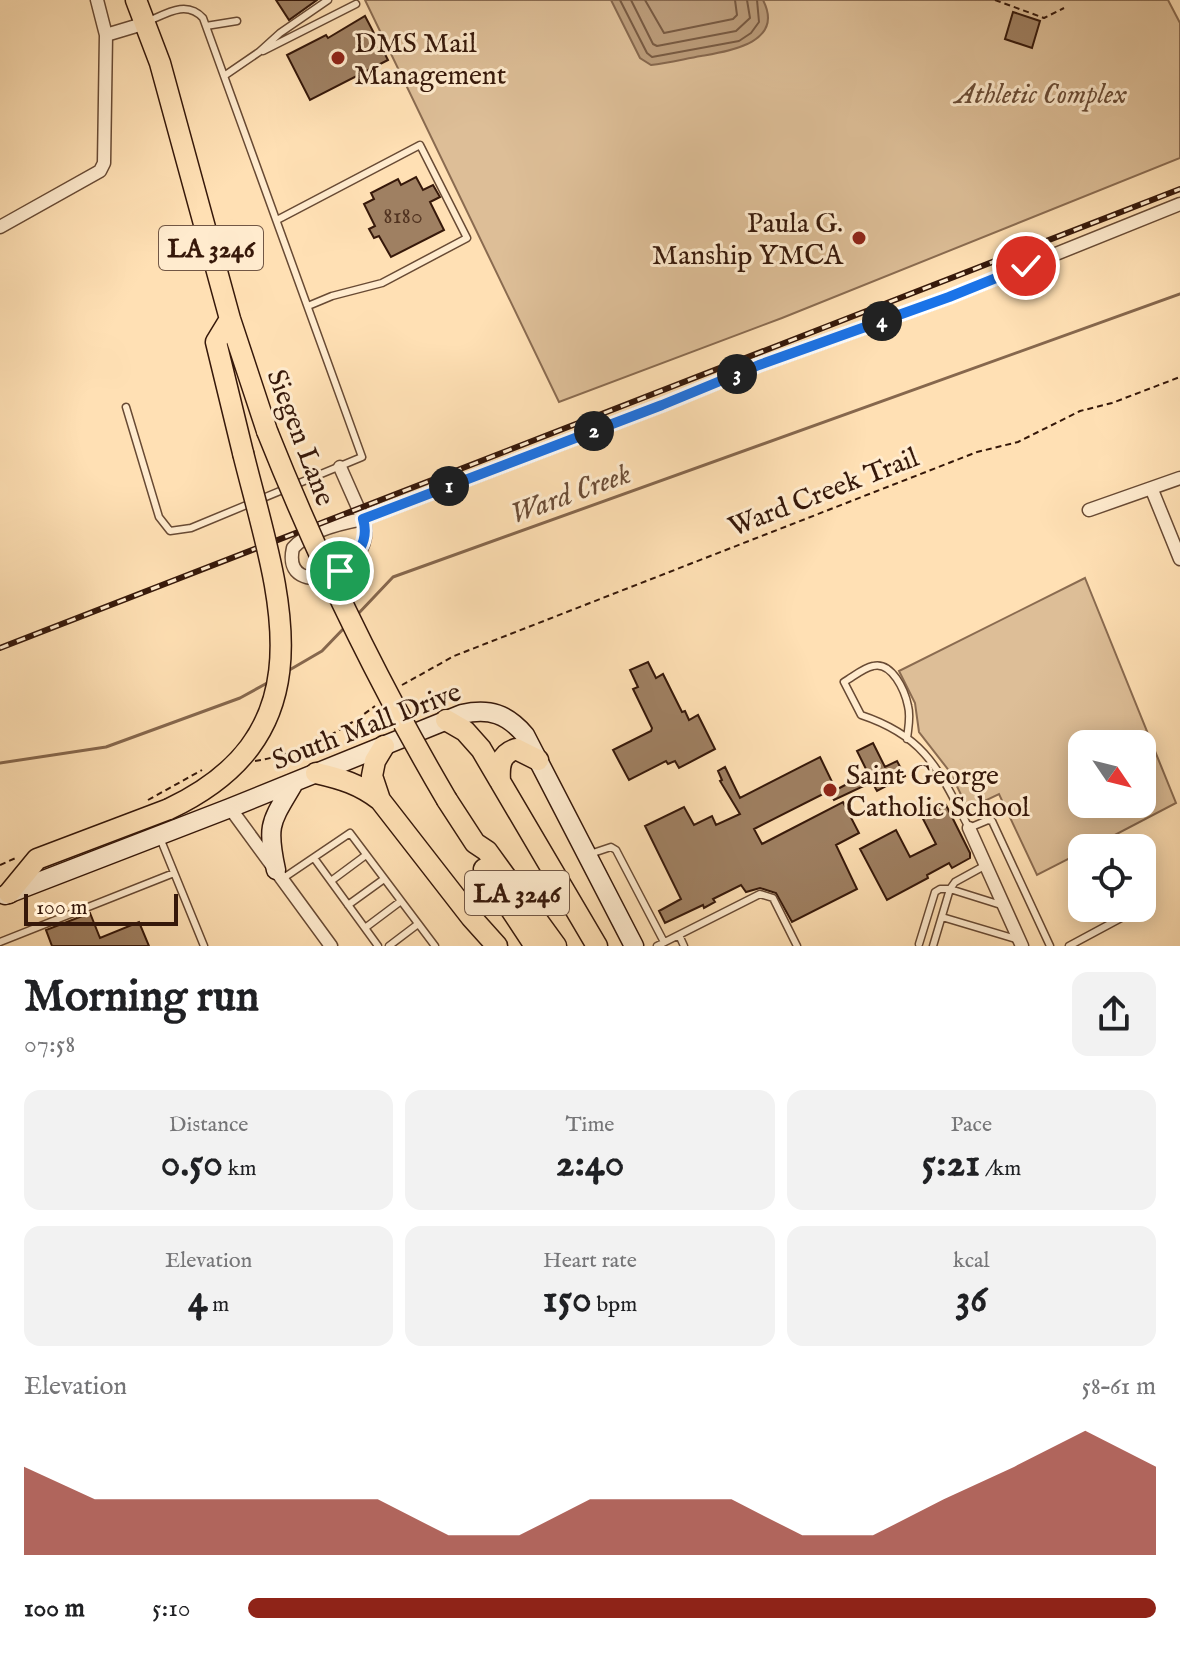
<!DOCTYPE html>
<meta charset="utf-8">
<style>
body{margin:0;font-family:"IM FELL English",serif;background:#f2f2f2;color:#202124;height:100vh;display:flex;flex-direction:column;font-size:30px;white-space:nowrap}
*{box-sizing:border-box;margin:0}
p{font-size:26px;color:#757577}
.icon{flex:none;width:44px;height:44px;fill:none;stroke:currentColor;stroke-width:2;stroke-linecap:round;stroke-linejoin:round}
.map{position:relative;height:946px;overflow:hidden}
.panel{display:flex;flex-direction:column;background:#fff;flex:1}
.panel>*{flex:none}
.needle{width:52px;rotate:125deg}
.buttons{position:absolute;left:1068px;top:730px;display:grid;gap:16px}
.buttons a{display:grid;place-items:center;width:88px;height:88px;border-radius:16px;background:#fff;box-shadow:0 4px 20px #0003;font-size:40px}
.scale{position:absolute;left:24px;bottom:20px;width:154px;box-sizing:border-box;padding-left:8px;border:4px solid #36180a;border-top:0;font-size:22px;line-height:28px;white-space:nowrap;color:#36180a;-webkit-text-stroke:6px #ffebce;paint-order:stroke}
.pin{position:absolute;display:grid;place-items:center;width:68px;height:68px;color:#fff;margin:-34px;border:4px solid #fff;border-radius:50%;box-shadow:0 2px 8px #0007}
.km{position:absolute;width:40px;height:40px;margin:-20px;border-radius:50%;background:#222;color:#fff;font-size:22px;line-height:40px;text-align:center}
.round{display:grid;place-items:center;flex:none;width:84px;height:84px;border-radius:16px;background:#f2f2f2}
.head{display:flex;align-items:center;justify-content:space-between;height:136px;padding:0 24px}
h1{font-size:44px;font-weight:800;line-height:60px}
.stats{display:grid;grid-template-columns:repeat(3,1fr);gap:12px;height:136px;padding:8px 24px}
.stats div{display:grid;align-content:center;border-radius:16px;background:#f2f2f2;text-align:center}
.stats b{font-size:40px;font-weight:800}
.stats small{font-size:22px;font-weight:400}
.stats p{font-size:22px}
.chart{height:224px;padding:16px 24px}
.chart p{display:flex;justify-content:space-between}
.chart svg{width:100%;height:144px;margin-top:8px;fill:#8f2418;opacity:.7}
ul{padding:0 24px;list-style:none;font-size:26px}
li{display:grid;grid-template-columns:128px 96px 1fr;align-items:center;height:60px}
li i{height:20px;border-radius:10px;background:#8f2418}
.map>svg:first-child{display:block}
.green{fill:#ddbe97;stroke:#8a6b50;stroke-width:2;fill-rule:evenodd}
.water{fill:#bb9c7a;stroke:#86674d;stroke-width:2}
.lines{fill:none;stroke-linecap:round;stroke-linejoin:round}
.shore{stroke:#785a42;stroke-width:2}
.stream{stroke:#86674d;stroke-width:3}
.building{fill:#9f8062;stroke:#36180a;stroke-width:2}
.lane-casing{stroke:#684a34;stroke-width:9}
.street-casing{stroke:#684a34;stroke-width:15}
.secondary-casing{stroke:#36180a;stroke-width:21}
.primary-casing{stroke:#36180a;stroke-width:23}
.path{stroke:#36180a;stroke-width:2;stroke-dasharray:6 4;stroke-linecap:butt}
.lane{stroke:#ffebce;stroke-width:6}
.street{stroke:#ffebce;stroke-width:12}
.secondary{stroke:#ffebce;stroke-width:18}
.primary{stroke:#ffe0b4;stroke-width:20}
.rail-casing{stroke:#36180a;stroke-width:6}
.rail{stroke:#ffebce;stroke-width:3;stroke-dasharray:9;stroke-linecap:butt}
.primary-bridge-casing{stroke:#36180a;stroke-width:23;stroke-linecap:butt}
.primary-bridge{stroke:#ffe0b4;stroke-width:20}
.route-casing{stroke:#fff;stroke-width:16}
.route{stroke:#1a73e8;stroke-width:10}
.poi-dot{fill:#8f2418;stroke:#ffebce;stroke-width:3}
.labels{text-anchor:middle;stroke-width:6;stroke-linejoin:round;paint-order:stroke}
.number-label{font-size:24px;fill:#503220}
.shield{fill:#ffebce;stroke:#725745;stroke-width:2}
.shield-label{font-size:26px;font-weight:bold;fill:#36180a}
.poi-label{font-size:28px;fill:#36180a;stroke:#ffebce;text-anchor:start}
.park-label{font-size:28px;font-style:italic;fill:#684a34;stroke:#ffebce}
.street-label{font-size:28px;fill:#36180a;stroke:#ffebce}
.water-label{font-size:30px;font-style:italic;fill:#6b4d37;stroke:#ffebce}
</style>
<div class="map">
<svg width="1180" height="946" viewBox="0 0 1180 946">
<rect width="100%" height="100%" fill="#ffe0b4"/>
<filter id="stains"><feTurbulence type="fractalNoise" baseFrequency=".0025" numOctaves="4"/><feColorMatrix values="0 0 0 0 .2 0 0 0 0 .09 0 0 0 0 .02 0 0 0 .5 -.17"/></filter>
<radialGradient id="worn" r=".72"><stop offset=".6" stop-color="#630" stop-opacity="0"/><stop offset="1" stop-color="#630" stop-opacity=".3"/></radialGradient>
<path class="green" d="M365,0H1168L1180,23V158L782,318L559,402Z
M1085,578L1176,803L1090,848H1082V852L1037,875L999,794L968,809L950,772L919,732L915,703L899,671ZM1082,744H1142V804H1082Z"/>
<path class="water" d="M611,0H763C785,43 729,51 701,56C684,59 668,63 651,65L640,58Z"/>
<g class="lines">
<path class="shore" d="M620,0L647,53L652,57L739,41L751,33L759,22L757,0
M631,0L653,44L657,46L736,31L750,18L747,0
M645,0L664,33L733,19L737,15L735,0"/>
<path class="stream" d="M357,615L393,577L1180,294
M286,672L322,651L346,626
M0,763L106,747L240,698L269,682"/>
</g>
<path class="building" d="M276,0H317L289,20Z
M1013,12L1040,21L1032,48L1005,39Z
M365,16L388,60L310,100L287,55L326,35L328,38Z
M416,177L423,190L433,185L440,197L430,202L444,230L391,257L379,236L374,238L369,229L375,226L364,204L374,199L371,193L398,179L401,185Z
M648,662L656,678L663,674L682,712L685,711L689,720L698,715L715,749L679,768L675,761L668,764L666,761L629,780L613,750L651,731L652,728L633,689L638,687L630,670Z
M873,743L885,767L897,761L905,776L877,791L872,782L834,800L830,793L868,773L857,751Z
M820,757L835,788L754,829L762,844L843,802L859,833L836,845L857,889L792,922L776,893L760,888L746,892L741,885L713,899L715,902L704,908L703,905L665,923L659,911L681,899L645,826L684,807L694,825L712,816L716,825L740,814L720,781L722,780L718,771L725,767L740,798Z
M946,805L970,853V858L952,868L949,863L927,875L928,878L887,900L860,849L896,830L910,857L936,844L922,817Z
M90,913L100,938L139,922L149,946H52L46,930Z"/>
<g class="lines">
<g class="lane-casing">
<path id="lane" d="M206,26L237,21
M263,51L356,4
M224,76L259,52L280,33L328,0
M277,220L420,145L467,238L382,283L332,296L308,306
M126,407L159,517L170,531L191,528L362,457L203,18C187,0 167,13 149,21
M907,739C908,728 911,717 908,706C905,691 892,661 873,666C863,668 853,677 844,682L861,715C927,737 939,771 969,828L988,820L992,821L1050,946
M160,838L204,946
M590,854L611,847L616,850L664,942
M314,858L378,946
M282,879L350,833L435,946
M331,881L366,855
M348,905L384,879
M942,917L1019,940
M365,928L401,901
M679,935L684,946
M0,942L174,873
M919,944L935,892L940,889H950L1001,905
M389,946L418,924
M657,946L760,894L773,898L797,946
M933,946L950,889L955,882L986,865
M1069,946L1121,918"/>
</g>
<g class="street-casing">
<path id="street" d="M106,35L146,23
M0,227L100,171L104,163L106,35L97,0
M340,467L363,519C381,574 280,604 293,548C308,531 341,523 363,519L662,405L759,365L949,297L1180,204
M1152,490L1180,559
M1089,510L1180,478
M230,808L331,946
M969,828L1022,946"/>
</g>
<g class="secondary-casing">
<path id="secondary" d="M276,870C266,824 271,822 294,783
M5,895L230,808L462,714C490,708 507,714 525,735L634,946"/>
</g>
<g class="primary-casing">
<path id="primary" d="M136,0L160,63L230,319L267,431
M230,319L216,342L243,453
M446,720L465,731L481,749L597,946
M384,746L375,761L372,776L380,800L471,917L497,946
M316,773C342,779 359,784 380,800
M500,781C499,766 500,754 516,749L538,760
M447,800L475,843L487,851L556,946
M484,869L535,946
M9,893L37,859L169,809"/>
</g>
<path class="path" d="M995,0L1044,18L1064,8
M402,685L454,656L977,452L1018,442L1080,411L1112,403L1180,377
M255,761C299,754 340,733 375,706
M148,800L202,770
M0,865L18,857"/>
<use href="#lane" class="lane"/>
<use href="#street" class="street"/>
<use href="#secondary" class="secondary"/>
<use href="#primary" class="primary"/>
<g class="rail-casing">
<path id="rail" d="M0,648L1180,189"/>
</g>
<use href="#rail" class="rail"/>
<g class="primary-bridge-casing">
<path id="primary-bridge" d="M267,431C318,559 377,681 447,800
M169,809C334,731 277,590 243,453"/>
</g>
<use href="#primary-bridge" class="primary-bridge"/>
</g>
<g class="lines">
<g class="route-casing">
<path id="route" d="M340,571C356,557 370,542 363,519L662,405L759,365L949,297L1026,266"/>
</g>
<use href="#route" class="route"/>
</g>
<g class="poi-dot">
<circle cx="338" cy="58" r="8"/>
<circle cx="859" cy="238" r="8"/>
<circle cx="830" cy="790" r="8"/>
</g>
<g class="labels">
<g class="number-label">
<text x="403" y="223">8180</text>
</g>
<g class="shield">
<rect x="159" y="226" width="104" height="44" rx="6"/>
<rect x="465" y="871" width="104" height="44" rx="6"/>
</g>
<g class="shield-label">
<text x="211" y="257">LA 3246</text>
<text x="517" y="902">LA 3246</text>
</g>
<g class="poi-label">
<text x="354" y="52">DMS Mail<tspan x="354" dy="32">Management</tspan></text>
<text x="843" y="232" text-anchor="end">Paula G.<tspan x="843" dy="32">Manship YMCA</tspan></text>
<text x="846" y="784">Saint George<tspan x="846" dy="32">Catholic School</tspan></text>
</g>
<g class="park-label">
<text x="1041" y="103">Athletic Complex</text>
</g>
<g class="street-label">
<text transform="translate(302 437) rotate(69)" y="10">Siegen Lane</text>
<text transform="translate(823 491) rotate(-21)" y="10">Ward Creek Trail</text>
<text transform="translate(366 725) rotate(-21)" y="10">South Mall Drive</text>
</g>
<g class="water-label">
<text transform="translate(570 493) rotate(-20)" y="10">Ward Creek</text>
</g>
</g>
<rect width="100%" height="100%" filter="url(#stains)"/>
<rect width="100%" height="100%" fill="url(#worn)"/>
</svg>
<div class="buttons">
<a><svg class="needle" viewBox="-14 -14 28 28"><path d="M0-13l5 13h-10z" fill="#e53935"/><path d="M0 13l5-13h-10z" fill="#757577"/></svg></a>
<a><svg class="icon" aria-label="locate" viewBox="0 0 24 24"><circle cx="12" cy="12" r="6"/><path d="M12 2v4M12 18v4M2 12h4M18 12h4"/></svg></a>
</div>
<div class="scale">100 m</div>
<div class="pin" style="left:340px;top:571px;background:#1e9e55"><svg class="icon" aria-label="arrive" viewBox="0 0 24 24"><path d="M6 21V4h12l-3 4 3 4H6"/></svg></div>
<div class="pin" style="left:1026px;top:266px;background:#d93025"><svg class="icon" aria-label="check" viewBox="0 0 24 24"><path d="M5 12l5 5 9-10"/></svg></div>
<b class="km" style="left:449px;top:486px">1</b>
<b class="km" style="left:594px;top:431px">2</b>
<b class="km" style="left:737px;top:374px">3</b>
<b class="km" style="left:882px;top:321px">4</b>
</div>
<section class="panel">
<div class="head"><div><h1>Morning run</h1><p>07:58</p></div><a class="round"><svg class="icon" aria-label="share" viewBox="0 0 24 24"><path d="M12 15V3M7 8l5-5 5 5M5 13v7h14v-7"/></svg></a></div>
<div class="stats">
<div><p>Distance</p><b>0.50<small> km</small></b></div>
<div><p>Time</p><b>2:40</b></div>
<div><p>Pace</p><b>5:21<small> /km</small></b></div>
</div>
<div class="stats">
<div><p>Elevation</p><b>4<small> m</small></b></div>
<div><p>Heart rate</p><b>150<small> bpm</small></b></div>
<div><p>kcal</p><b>36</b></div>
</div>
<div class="chart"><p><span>Elevation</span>58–61 m</p>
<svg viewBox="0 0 160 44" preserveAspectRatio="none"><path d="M0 44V17L10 27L20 27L30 27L40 27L50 27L60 38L70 38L80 27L90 27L100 27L110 38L120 38L130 27L140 17L150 6L160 17V44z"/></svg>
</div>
<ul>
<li><b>100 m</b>5:10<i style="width:100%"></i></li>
</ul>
</section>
